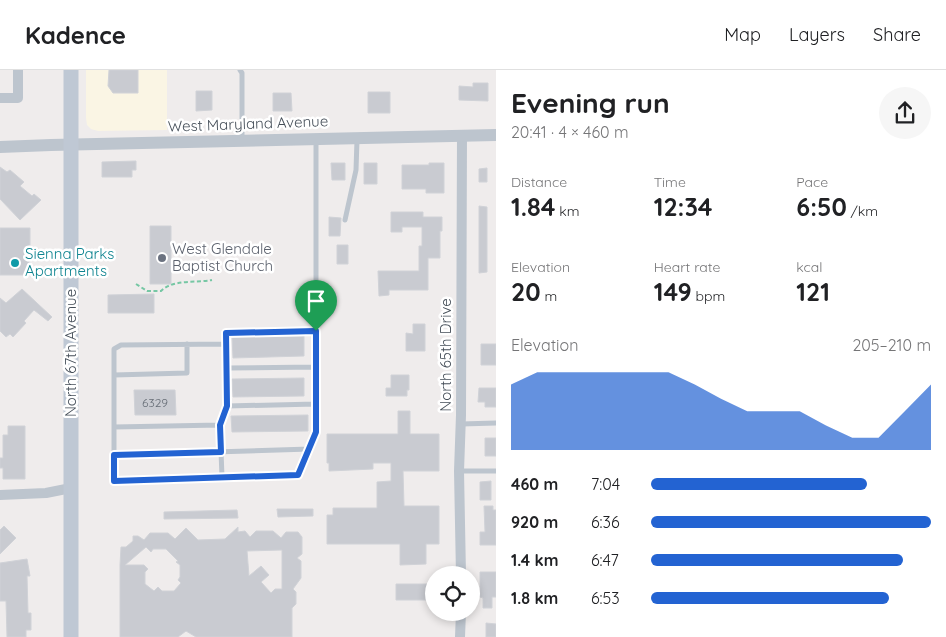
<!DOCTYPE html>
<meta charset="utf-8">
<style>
body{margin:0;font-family:Quicksand,sans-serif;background:#f6f6f6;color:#202124;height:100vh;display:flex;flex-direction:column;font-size:19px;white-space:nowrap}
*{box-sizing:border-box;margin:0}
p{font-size:16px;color:#757577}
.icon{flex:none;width:28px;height:28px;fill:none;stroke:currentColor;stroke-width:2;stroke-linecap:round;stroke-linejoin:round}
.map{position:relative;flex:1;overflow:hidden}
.sheet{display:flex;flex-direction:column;background:#fff;width:450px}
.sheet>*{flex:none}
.controls{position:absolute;left:425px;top:496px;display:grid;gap:10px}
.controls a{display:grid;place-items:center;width:55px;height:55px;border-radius:50%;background:#fff;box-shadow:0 2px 8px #0003;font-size:25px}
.pin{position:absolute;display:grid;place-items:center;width:42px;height:42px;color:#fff;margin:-51px -21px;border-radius:50% 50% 50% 0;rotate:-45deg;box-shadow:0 0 5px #0007}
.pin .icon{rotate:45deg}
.round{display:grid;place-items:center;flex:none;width:52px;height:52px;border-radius:26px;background:#f6f6f6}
.overview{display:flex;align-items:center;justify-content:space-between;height:85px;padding:0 15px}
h1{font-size:28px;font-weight:700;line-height:38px}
.metrics{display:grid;grid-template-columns:repeat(3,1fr);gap:8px;height:85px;padding:5px 15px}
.metrics div{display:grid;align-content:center}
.metrics b{font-size:25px;font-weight:700}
.metrics small{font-size:14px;font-weight:400}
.metrics p{font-size:14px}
.chart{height:140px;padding:10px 15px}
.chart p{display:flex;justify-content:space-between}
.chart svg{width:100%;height:90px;margin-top:5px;fill:#2363d2;opacity:.7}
ul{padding:0 15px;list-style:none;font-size:16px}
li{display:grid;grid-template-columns:80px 60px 1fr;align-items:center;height:38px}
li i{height:12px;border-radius:6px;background:#2363d2}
header{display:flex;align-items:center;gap:30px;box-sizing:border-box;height:70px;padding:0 25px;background:#fff;border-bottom:1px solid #e0e0e0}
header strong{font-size:24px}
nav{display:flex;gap:28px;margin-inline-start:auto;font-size:18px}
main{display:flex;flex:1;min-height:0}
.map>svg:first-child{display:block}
.commercial{fill:#faf5e4}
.building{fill:#c9cbd1;stroke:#d0d2d7;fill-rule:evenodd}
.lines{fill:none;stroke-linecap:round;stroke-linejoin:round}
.path{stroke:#76c7a4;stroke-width:2;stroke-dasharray:4 2.5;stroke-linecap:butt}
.service{stroke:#bdc5ce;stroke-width:5}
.minor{stroke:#bdc5ce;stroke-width:10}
.tertiary{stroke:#bdc5ce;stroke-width:12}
.secondary{stroke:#bfc8d4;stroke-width:15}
.route-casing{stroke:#fff;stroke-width:10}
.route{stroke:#2363d2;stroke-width:6}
.worship-dot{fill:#6b7280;stroke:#fff;stroke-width:2}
.culture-dot{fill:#0f9aa8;stroke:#fff;stroke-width:2}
.labels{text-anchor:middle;stroke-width:5;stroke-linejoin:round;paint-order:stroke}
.number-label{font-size:12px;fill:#666d76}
.street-label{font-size:15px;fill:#454e58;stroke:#fff}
.worship-label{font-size:15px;fill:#5b616d;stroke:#fff;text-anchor:start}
.culture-label{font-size:15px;fill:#0d838f;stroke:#fff;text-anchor:start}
</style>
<header>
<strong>Kadence</strong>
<nav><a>Map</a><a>Layers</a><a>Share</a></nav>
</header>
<main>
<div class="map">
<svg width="496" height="567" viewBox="0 0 496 567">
<rect width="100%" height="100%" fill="#efecec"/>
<path class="commercial" d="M86,0H167V60L98,61L91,59L87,55L86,48Z"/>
<path class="building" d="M109,0H138V23H113L108,16Z
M473,13H488V31L459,30V16L473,17Z
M196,21H212V40L196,41Z
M368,22H390V43H368Z
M273,23H291L292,41H273Z
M136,91V100H132V107H102V92Z
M331,93H345V110H332Z
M364,93H377V114H364Z
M429,93H444V123H426V119H402V95H429Z
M0,97L7,102L10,100L24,112L20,116L32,126L34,124L41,130L20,150L0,129Z
M487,98V112H479V99Z
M479,136L487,137V202L479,203Z
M391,142H423V147H442V161H440V188H428V220H389V225L379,226L378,201H419V176H422V157H402V162H391Z
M329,147L341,148L340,166H329Z
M150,156H171V214H150Z
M0,158H30V205H0Z
M337,175H348V194H337Z
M22,219L52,247L48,251L34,240L24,251L26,253L13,267L10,264L6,267L0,261V228L6,233Z
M154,224V243H108V225Z
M413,254H425V281H406V263L413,264Z
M304,266V286L233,288L232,267Z
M481,274H496V295H481Z
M391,305H409V320H407V326H386V318H391Z
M304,308V326L233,327L232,309Z
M479,318H496V337H485V332H478Z
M134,320H175L176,345H135Z
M398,341H410V364H439V401H403L404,436H439V474H426V494L400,495V474H327V445H333V438H377V412L391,411V393H373V399L329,401V393H327V364H398Z
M308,345V361L232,362L231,346Z
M8,356H25V409H3V398H0V388H3V365H8Z
M485,368H496V386H485Z
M491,411V430H480V412Z
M484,436H493V440H496V475H480V462H485Z
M277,439H313V446L278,447Z
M237,440L238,448L164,449V442Z
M4,456L16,468L0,484V460Z
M238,457V462L245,461L250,467L256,461H273L281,468L286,462H298L302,467V484L297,488L301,491V508L293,519L296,522V534L292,538V567H196L186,561L178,567H120V495L121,477H126L133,471V466H138L144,470L150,463H168L175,469L186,458L198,470L225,469ZM146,477L151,482L153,479H166L178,491L176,492L180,495V507L178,510L181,513L174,521H162L158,517L154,521L145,514V502L148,499L144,495H125ZM282,480V519H275L271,523L261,512L269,505L261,496L249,506L247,481Z
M27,489L30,506H27L28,543H31V560H26V567H7L6,531H0V493Z
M480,502H496V527H492V538H483V528L480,527Z
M396,514H429V530H396Z
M486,553L496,554V567H486Z"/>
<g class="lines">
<path class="path" d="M136,214L147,221H161C173,209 196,213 212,210"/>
<path class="service" d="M240,0L242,3V69
M345,150L356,100L357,70
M316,261L227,263V298L316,297
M227,274L121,275L114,279V411L298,405L316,362V69
M227,298V336L316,334
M114,305L187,303V274
M461,354L496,353
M220,355L222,407
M114,357L220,355L227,336
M114,385L310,379
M459,401H496"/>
<path class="minor" d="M0,28H18V0
M0,425L46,423L71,418
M461,505L459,401L461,345L462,65
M460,567L461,542"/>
<path class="tertiary" d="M0,77L51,75L496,65"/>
<path class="secondary" d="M71,0V567"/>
</g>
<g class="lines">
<g class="route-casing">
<path id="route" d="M316,261V362L298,405L114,411V385L221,382L220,355L227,336L226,263Z"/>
</g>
<use href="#route" class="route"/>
</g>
<circle class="worship-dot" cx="162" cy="188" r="5"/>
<circle class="culture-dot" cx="15" cy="193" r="5"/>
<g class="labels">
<g class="number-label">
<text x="155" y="337">6329</text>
</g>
<g class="street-label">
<text transform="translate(248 54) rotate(-2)" y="5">West Maryland Avenue</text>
<text transform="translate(71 283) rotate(-90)" y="5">North 67th Avenue</text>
<text transform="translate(446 285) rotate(-90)" y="5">North 65th Drive</text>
</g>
<g class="worship-label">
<text x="172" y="184">West Glendale<tspan x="172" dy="17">Baptist Church</tspan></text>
</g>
<g class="culture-label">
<text x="25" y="189">Sienna Parks<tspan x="25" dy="17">Apartments</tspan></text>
</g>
</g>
</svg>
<div class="controls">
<a><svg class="icon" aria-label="locate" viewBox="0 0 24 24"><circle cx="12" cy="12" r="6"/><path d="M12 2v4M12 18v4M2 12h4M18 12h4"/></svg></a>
</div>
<div class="pin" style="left:316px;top:261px;background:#1e9e55"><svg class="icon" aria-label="arrive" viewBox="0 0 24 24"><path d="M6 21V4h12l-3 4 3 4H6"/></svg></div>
</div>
<section class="sheet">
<div class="overview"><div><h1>Evening run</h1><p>20:41 · 4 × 460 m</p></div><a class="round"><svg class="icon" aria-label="share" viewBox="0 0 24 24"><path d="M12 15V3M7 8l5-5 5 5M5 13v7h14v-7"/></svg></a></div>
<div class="metrics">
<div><p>Distance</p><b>1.84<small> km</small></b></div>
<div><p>Time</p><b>12:34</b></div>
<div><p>Pace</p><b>6:50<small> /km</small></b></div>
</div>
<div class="metrics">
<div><p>Elevation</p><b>20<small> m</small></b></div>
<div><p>Heart rate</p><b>149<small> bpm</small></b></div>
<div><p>kcal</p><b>121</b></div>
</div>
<div class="chart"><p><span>Elevation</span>205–210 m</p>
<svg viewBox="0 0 160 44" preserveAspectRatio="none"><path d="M0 44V12L10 6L20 6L30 6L40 6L50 6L60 6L70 12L80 19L90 25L100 25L110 25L120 32L130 38L140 38L150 25L160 12V44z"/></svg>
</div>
<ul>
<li><b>460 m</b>7:04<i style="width:77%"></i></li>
<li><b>920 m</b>6:36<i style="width:100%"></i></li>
<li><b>1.4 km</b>6:47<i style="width:90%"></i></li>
<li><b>1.8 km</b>6:53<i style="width:85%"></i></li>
</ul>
</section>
</main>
